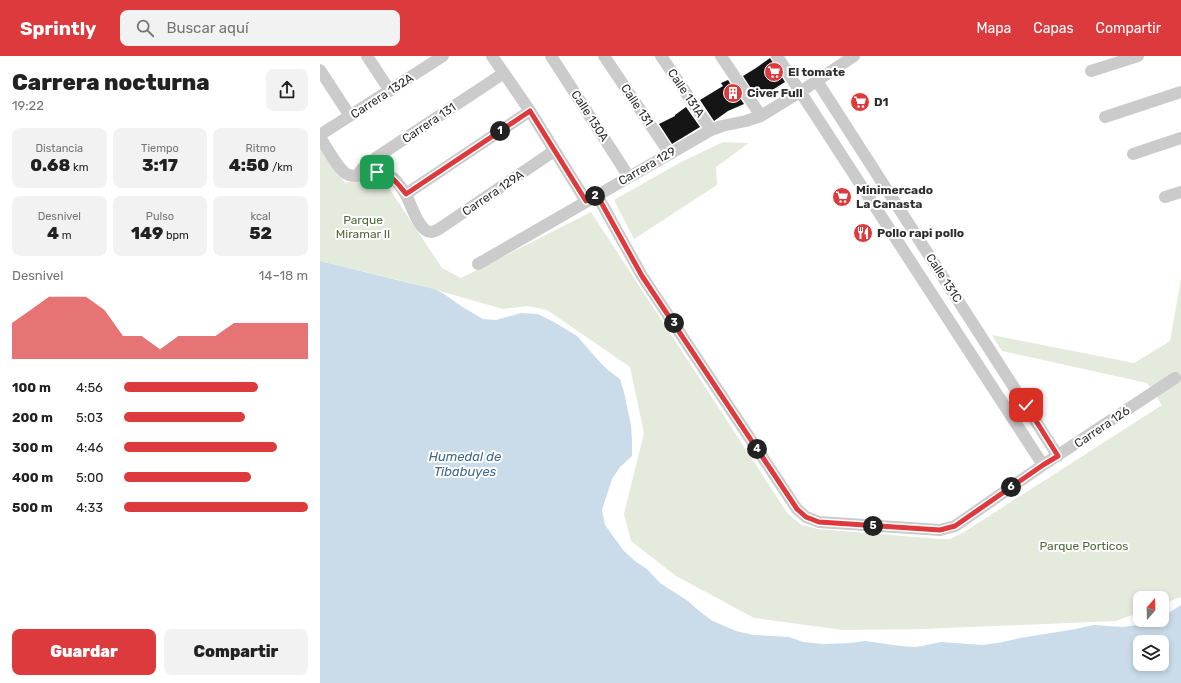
<!DOCTYPE html>
<html lang="es">
<meta charset="utf-8">
<style>
body{margin:0;font-family:Rubik,sans-serif;background:#f2f2f2;color:#222;height:100vh;display:flex;flex-direction:column;font-size:15px;white-space:nowrap}
*{box-sizing:border-box;margin:0}
p{font-size:13px;color:#767676}
.icon{flex:none;width:22px;height:22px;fill:none;stroke:currentColor;stroke-width:2;stroke-linecap:round;stroke-linejoin:round}
.map{position:relative;flex:1;overflow:hidden}
.drawer{display:flex;flex-direction:column;background:#fff;width:320px}
.drawer>*{flex:none}
.needle{width:26px;rotate:20deg}
.buttons{position:absolute;left:813px;top:535px;display:grid;gap:8px}
.buttons a{display:grid;place-items:center;width:36px;height:36px;border-radius:8px;background:#fff;box-shadow:0 2px 6px #0003;font-size:20px}
.pin{position:absolute;display:grid;place-items:center;width:34px;height:34px;color:#fff;margin:-17px;border-radius:8px;box-shadow:0 2px 6px #0006}
.km{position:absolute;width:20px;height:20px;margin:-10px;border-radius:50%;background:#222;color:#fff;font-size:11px;line-height:20px;text-align:center}
.round{display:grid;place-items:center;flex:none;width:42px;height:42px;border-radius:8px;background:#f2f2f2}
.headline{display:flex;align-items:center;justify-content:space-between;height:68px;padding:0 12px}
h1{font-size:22px;font-weight:800;line-height:30px}
.stats{display:grid;grid-template-columns:repeat(3,1fr);gap:6px;height:68px;padding:4px 12px}
.stats div{display:grid;align-content:center;border-radius:8px;background:#f2f2f2;text-align:center}
.stats b{font-size:17px;font-weight:800}
.stats small{font-size:11px;font-weight:400}
.stats p{font-size:11px}
.chart{height:112px;padding:8px 12px}
.chart p{display:flex;justify-content:space-between}
.chart svg{width:100%;height:72px;margin-top:4px;fill:#dc3a3c;opacity:.7}
.action{display:flex;gap:8px;margin-top:auto;padding:8px 12px}
.action a{flex:1;height:46px;border-radius:8px;background:#dc3a3c;color:#fff;font-size:16px;font-weight:800;line-height:46px;text-align:center}
.action a+a{background:#f2f2f2;color:#222}
ul{padding:0 12px;list-style:none;font-size:13px}
li{display:grid;grid-template-columns:64px 48px 1fr;align-items:center;height:30px}
li i{height:10px;border-radius:5px;background:#dc3a3c}
header{display:flex;align-items:center;gap:24px;box-sizing:border-box;height:56px;padding:0 20px;background:#dc3a3c;color:#fff}
header strong{font-size:19px}
nav{display:flex;gap:22px;margin-inline-start:auto;font-size:14px}
.search{width:280px;height:36px;background:#f2f2f2;display:flex;align-items:center;gap:10px;box-sizing:border-box;padding:0 14px;border-radius:8px;color:#767676;font-size:15px}
main{display:flex;flex:1;min-height:0}
.map>svg:first-child{display:block}
.green{fill:#e4ebdd}
.water{fill:#cadcea;fill-rule:evenodd}
.building{fill:#151515}
.lines{fill:none;stroke-linecap:round;stroke-linejoin:round}
.minor{stroke:#cbcbcb;stroke-width:12}
.route-casing{stroke:#fff;stroke-width:8}
.route{stroke:#dc3a3c;stroke-width:5}
.labels{text-anchor:middle;stroke-width:4;stroke-linejoin:round;paint-order:stroke}
.poi-label{font-size:12px;font-weight:bold;fill:#2e2e2e;stroke:#fff;text-anchor:start}
.street-label{font-size:12px;fill:#2e2e2e;stroke:#fff}
.park-label{font-size:12px;fill:#4f683e;stroke:#fff}
.water-label{font-size:13px;font-style:italic;fill:#406a8c;stroke:#fff}
</style>
<header>
<strong>Sprintly</strong>
<div class="search"><svg class="icon" aria-label="search" viewBox="0 0 24 24"><circle cx="10" cy="10" r="6"/><path d="M15 15l6 6"/></svg>Buscar aquí</div>
<nav><a>Mapa</a><a>Capas</a><a>Compartir</a></nav>
</header>
<main>
<section class="drawer">
<div class="headline"><div><h1>Carrera nocturna</h1><p>19:22</p></div><a class="round"><svg class="icon" aria-label="share" viewBox="0 0 24 24"><path d="M12 15V3M7 8l5-5 5 5M5 13v7h14v-7"/></svg></a></div>
<div class="stats">
<div><p>Distancia</p><b>0.68<small> km</small></b></div>
<div><p>Tiempo</p><b>3:17</b></div>
<div><p>Ritmo</p><b>4:50<small> /km</small></b></div>
</div>
<div class="stats">
<div><p>Desnivel</p><b>4<small> m</small></b></div>
<div><p>Pulso</p><b>149<small> bpm</small></b></div>
<div><p>kcal</p><b>52</b></div>
</div>
<div class="chart"><p><span>Desnivel</span>14–18 m</p>
<svg viewBox="0 0 160 44" preserveAspectRatio="none"><path d="M0 44V22L10 14L20 6L30 6L40 6L50 14L60 30L70 30L80 38L90 30L100 30L110 30L120 22L130 22L140 22L150 22L160 22V44z"/></svg>
</div>
<ul>
<li><b>100 m</b>4:56<i style="width:73%"></i></li>
<li><b>200 m</b>5:03<i style="width:66%"></i></li>
<li><b>300 m</b>4:46<i style="width:83%"></i></li>
<li><b>400 m</b>5:00<i style="width:69%"></i></li>
<li><b>500 m</b>4:33<i style="width:100%"></i></li>
</ul>
<div class="action"><a>Guardar</a><a>Compartir</a></div>
</section>
<div class="map">
<svg width="861" height="627" viewBox="0 0 861 627">
<rect width="100%" height="100%" fill="#fff"/>
<path class="green" d="M403,86L429,87L396,111L397,129L314,183L294,144L361,106Z
M1,90L25,127L59,117L122,212L141,222L271,156L468,458L482,469L498,473L620,483H630L644,476L842,349L827,327L682,295L672,279L814,307L850,285L861,222V541L842,548V542H820V556L796,565L603,573L523,574L434,562L356,520L311,485L304,458L324,377L310,311L227,254L208,250L183,253L95,228L0,205V91Z"/>
<path class="water" d="M0,205L114,233L124,238L141,250L163,263L176,264L201,257L218,258L232,265L257,280L278,304L288,314L300,323L304,336L311,369L312,385V400L300,411L292,423L282,454L285,469L303,494L316,506L327,513L340,527L368,545L378,554L391,564L402,569L416,575L433,579L469,581L483,586L504,588L530,587L545,585L581,590L596,591L621,586L663,589L683,586L700,582L750,574L774,569L802,571L818,569L833,564H842V561L861,549V627H0ZM820,586H842V608H820Z"/>
<path class="building" d="M450,2L465,26L438,43L423,20L436,12Z
M408,24L424,48L408,55L394,65L380,44L403,30L401,27Z
M366,51L380,71L352,88L339,68L355,60V59Z"/>
<g class="lines">
<path class="minor" d="M47,0L70,35
M172,0L210,55L266,145
M231,0L309,121
M284,0L350,98
M341,0L391,74
M401,0L441,60
M457,0L723,409
M0,14L30,60
M771,15L818,0
M497,25L738,400
M785,61L861,36
M0,79L123,0
M0,81C6,90 19,116 29,119C45,124 56,107 73,122C78,126 83,134 86,139C91,148 99,176 111,176C114,176 117,174 119,173L234,95
M813,98L861,82
M37,120L42,113L57,101L184,17
M86,138L210,55
M277,139L322,220L477,453L486,461L499,466L620,474L635,470L723,409L855,322
M845,141L861,136
M158,208L391,74L402,70L426,65L441,60L480,36L534,0"/>
</g>
<g class="lines">
<g class="route-casing">
<path id="route" d="M57,116C72,118 77,127 86,138L210,55L266,145L277,139L322,220L477,453L486,461L499,466L620,474L635,470L723,409L738,400L706,349"/>
</g>
<use href="#route" class="route"/>
</g>
<defs>
<g id="supermarket-disc" transform="scale(1)"><circle r="9.5" fill="#dc3a3c" stroke="#fff"/><path d="M-6-5.5h2.5l.6 2H6L4.5 2H-2.5L-4.4-4H-6ZM-1.5 3.2a1.3 1.3 0 1 0 .1 0ZM3 3.2a1.3 1.3 0 1 0 .1 0Z" fill="#fff"/></g>
<g id="building-disc" transform="scale(1)"><circle r="9.5" fill="#dc3a3c" stroke="#fff"/><path d="M-4-6H4V6H1V3H-1V6H-4ZM-2.5-4.3h1.7v1.8h-1.7ZM.8-4.3h1.7v1.8H.8ZM-2.5-1h1.7V.8h-1.7ZM.8-1h1.7V.8H.8Z" fill="#fff"/></g>
<g id="restaurant-disc" transform="scale(1)"><circle r="9.5" fill="#dc3a3c" stroke="#fff"/><path d="M-5-6h1v4h1v-4h1v4h1v-4h1v5L-1.5 .5V6h-2V.5L-5-1ZM5-6V6H3V1.5H1.5Q1.5-4 5-6Z" fill="#fff"/></g>
</defs>
<g fill-rule="evenodd">
<use href="#supermarket-disc" x="454" y="16"/>
<use href="#building-disc" x="413" y="37"/>
<use href="#supermarket-disc" x="540" y="46"/>
<use href="#supermarket-disc" x="522" y="141"/>
<use href="#restaurant-disc" x="543" y="177"/>
</g>
<g class="labels">
<g class="poi-label">
<text x="468" y="20">El tomate</text>
<text x="427" y="41">Civer Full</text>
<text x="554" y="50">D1</text>
<text x="536" y="138">Minimercado<tspan x="536" dy="14">La Canasta</tspan></text>
<text x="557" y="181">Pollo rapi pollo</text>
</g>
<g class="street-label">
<text transform="translate(366 37) rotate(56)" y="4">Calle 131A</text>
<text transform="translate(62 40) rotate(-33)" y="4">Carrera 132A</text>
<text transform="translate(317 49) rotate(56)" y="4">Calle 131</text>
<text transform="translate(270 60) rotate(57)" y="4">Calle 130A</text>
<text transform="translate(109 67) rotate(-34)" y="4">Carrera 131</text>
<text transform="translate(327 110) rotate(-30)" y="4">Carrera 129</text>
<text transform="translate(173 137) rotate(-34)" y="4">Carrera 129A</text>
<text transform="translate(624 222) rotate(57)" y="4">Calle 131C</text>
<text transform="translate(782 371) rotate(-34)" y="4">Carrera 126</text>
</g>
<g class="park-label">
<text x="43" y="168">Parque<tspan x="43" dy="14">Miramar II</tspan></text>
<text x="764" y="494">Parque Porticos</text>
</g>
<g class="water-label">
<text x="145" y="405">Humedal de<tspan x="145" dy="15">Tibabuyes</tspan></text>
</g>
</g>
</svg>
<div class="buttons">
<a><svg class="needle" viewBox="-14 -14 28 28"><path d="M0-13l5 13h-10z" fill="#e53935"/><path d="M0 13l5-13h-10z" fill="#767676"/></svg></a>
<a><svg class="icon" aria-label="layers" viewBox="0 0 24 24"><path d="M12 4l9 5-9 5-9-5zM3 14l9 5 9-5"/></svg></a>
</div>
<div class="pin" style="left:57px;top:116px;background:#1e9e55"><svg class="icon" aria-label="arrive" viewBox="0 0 24 24"><path d="M6 21V4h12l-3 4 3 4H6"/></svg></div>
<div class="pin" style="left:706px;top:349px;background:#d93025"><svg class="icon" aria-label="check" viewBox="0 0 24 24"><path d="M5 12l5 5 9-10"/></svg></div>
<b class="km" style="left:180px;top:75px">1</b>
<b class="km" style="left:275px;top:140px">2</b>
<b class="km" style="left:354px;top:267px">3</b>
<b class="km" style="left:437px;top:393px">4</b>
<b class="km" style="left:553px;top:470px">5</b>
<b class="km" style="left:691px;top:431px">6</b>
</div>
</main>
